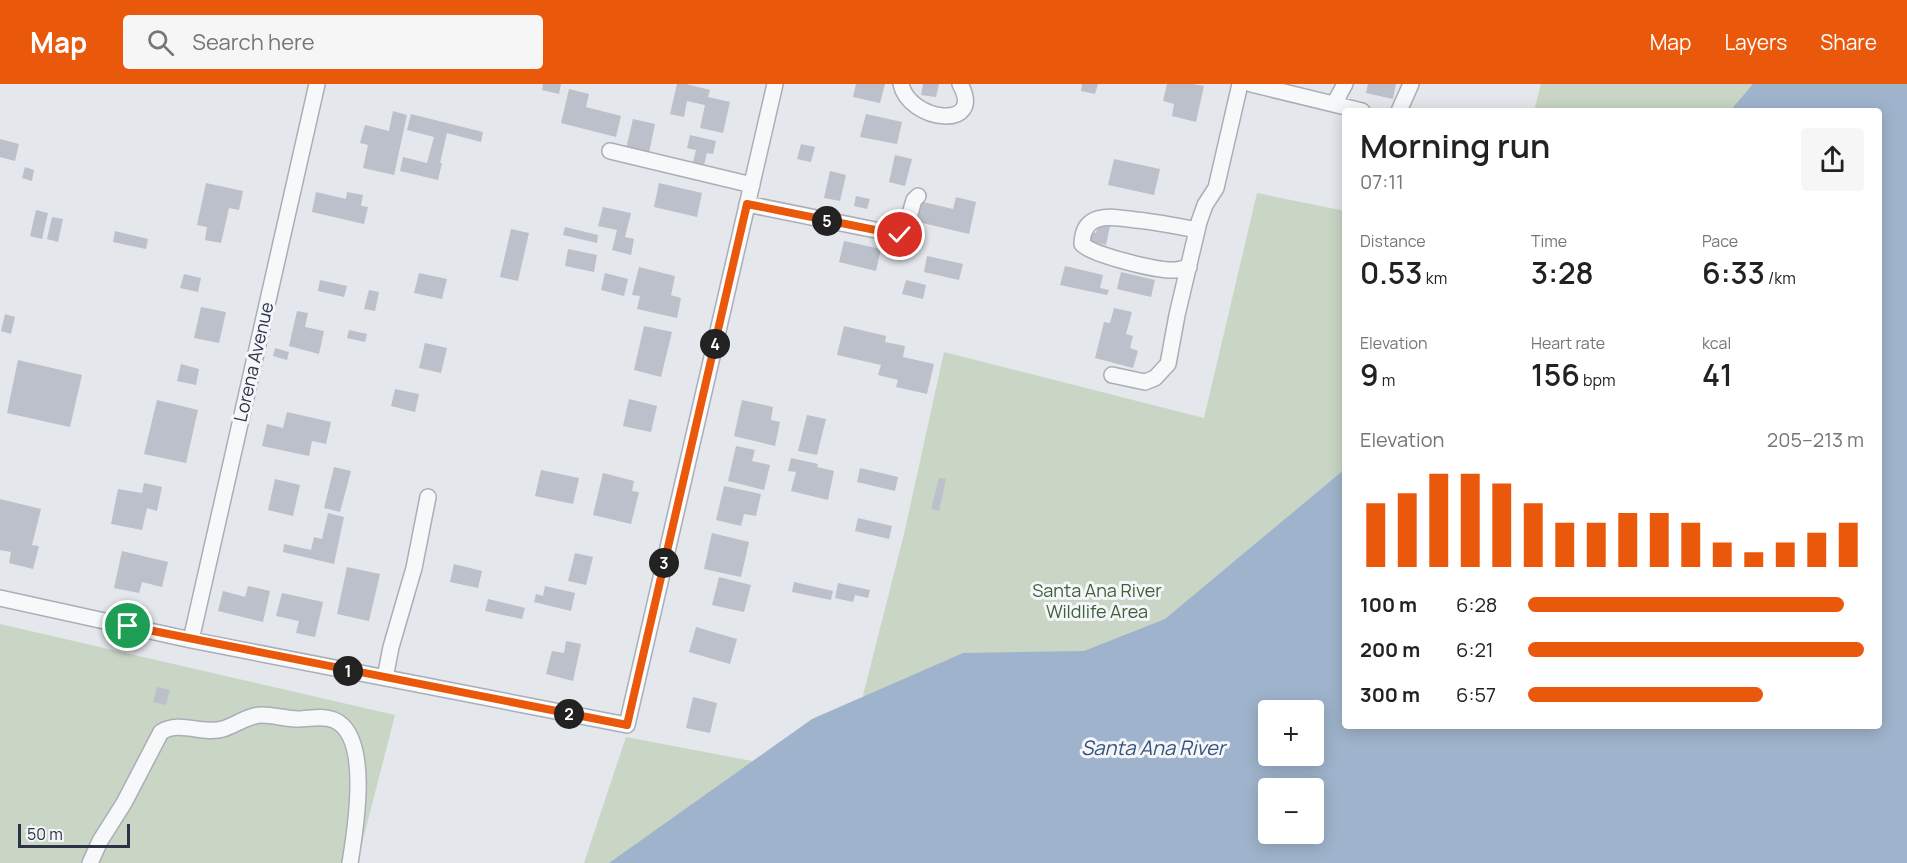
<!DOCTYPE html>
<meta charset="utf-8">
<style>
body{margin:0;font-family:Manrope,sans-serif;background:#f6f6f6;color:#222;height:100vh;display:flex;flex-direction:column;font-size:22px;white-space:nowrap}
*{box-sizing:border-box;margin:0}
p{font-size:20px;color:#767676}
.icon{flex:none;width:33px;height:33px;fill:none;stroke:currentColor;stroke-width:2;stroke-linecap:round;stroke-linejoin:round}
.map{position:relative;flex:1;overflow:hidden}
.drawer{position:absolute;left:1342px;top:24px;width:540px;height:621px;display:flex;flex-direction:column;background:#fff;border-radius:6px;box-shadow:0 3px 15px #0003}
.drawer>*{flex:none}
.fabs{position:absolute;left:1258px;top:616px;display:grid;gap:12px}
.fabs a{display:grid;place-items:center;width:66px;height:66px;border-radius:6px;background:#fff;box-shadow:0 3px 15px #0003;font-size:30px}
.scale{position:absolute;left:18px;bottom:15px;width:112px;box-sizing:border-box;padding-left:6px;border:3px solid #2b3445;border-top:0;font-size:16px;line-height:21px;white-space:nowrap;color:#2b3445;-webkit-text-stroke:4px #f4f6f9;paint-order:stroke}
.pin{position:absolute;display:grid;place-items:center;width:51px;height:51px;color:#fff;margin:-26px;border:3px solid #fff;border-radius:50%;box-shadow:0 2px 6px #0007}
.km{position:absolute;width:30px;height:30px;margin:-15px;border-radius:50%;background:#222;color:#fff;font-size:16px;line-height:30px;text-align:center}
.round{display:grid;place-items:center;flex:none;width:63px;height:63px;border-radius:6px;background:#f6f6f6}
.headline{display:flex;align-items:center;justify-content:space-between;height:102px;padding:0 18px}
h1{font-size:33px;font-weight:600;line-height:45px}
.stats{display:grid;grid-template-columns:repeat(3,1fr);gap:9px;height:102px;padding:6px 18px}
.stats div{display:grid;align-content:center}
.stats b{font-size:30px;font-weight:600}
.stats small{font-size:16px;font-weight:400}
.stats p{font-size:16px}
.chart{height:168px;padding:12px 18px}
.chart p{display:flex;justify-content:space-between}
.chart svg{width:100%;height:108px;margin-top:6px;stroke:#ea580c;stroke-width:6}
ul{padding:0 18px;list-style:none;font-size:20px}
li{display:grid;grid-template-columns:96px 72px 1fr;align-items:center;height:45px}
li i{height:15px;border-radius:8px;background:#ea580c}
header{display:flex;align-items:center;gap:36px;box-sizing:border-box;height:84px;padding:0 30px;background:#ea580c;color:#fff}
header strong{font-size:28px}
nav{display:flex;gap:33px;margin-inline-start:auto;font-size:21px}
.search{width:420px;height:54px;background:#f6f6f6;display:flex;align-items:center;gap:15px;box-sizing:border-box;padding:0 21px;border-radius:6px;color:#767676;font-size:22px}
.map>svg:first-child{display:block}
.green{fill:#c9d6c5;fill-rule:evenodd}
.water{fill:#9fb4cc;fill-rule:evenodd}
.building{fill:#bbc0ca}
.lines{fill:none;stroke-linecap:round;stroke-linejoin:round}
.minor-casing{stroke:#a9aeb7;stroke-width:18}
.minor{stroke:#f7f8fa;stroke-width:15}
.route-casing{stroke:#fff;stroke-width:12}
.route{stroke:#ea580c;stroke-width:8}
.labels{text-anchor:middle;stroke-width:6;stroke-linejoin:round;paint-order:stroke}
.street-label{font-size:18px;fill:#2b3445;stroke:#f4f6f9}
.park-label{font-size:18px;fill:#3f6138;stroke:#f4f6f9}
.water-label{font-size:20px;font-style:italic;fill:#34527a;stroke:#f4f6f9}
</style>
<header>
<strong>Map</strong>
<div class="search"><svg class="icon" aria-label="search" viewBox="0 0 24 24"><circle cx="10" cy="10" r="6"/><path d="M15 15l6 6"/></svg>Search here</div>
<nav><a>Map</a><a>Layers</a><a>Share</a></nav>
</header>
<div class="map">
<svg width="1907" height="779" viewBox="0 0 1907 779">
<rect width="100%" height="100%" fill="#e4e7ec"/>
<path class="green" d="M1541,0H1907V779H584L626,653L842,694L904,450L944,268L1204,334L1257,109L1345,127L1346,642H1880V27H1534ZM1269,627H1314V672H1269ZM1269,705H1314V750H1269Z
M0,540L395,631L357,779H0Z"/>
<path class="water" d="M1753,0H1907V779H609L812,635L963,569L1084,567L1165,535L1345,385L1346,642H1880V27H1730ZM1269,627H1314V672H1269ZM1269,705H1314V750H1269Z"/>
<path class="building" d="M543,0H561L559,10L542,6Z
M677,0H686L710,6L708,13L730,18L723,49L700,44L705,21L687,17L684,33L670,30Z
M856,0H885L880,19L853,13Z
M923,0H939L936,13L921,11Z
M1082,0H1098L1095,10L1081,7Z
M1167,0H1193L1204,2L1196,38L1172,32L1174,20L1163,17Z
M1368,0H1396L1393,15L1366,9Z
M569,5L589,10L586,23L621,32L616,53L561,39Z
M393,27L407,31L394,91L363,84L368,61L360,59L365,41L389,47Z
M411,30L483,48L481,58L447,49L440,79H442L438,96L400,87L403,73L427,79L434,53L407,46Z
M866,30L902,38L897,60L860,53Z
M633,35L655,40L648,74L625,69Z
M690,51L716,57L713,70L707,69L704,81L693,78L696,66L687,64Z
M0,55L19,60L15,77L0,73Z
M801,60L815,63L811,78L797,75Z
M895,71L912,75L905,102L889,98Z
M1114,75L1160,85L1154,111L1108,101Z
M25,83L34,86L32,97L22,94Z
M830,87L846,91L840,117L824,114Z
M206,99L243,107L239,126L229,124L221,159L205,156L207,143L197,141Z
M659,99L702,109L697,133L654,123Z
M316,108L346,115L347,108L363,111L361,122L368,123L364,140L312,128Z
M856,112L870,115L867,125L854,122Z
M956,113L976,118L969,150L914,137L919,117L953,125Z
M603,123L631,129L625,153L634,155L631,171L612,166L617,146L598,142Z
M36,126L48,129L42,155L30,152Z
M52,133L63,135L58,158L47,155Z
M1098,139L1110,142L1106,161L1089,157L1091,147L1096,149Z
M565,143L598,151L597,159L563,151Z
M511,145L529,149L518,197L500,193Z
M115,147L148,155L146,165L113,158Z
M844,157L881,165L876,187L839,178Z
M568,165L597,171L594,188L565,182Z
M927,172L963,180L959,196L924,188Z
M1065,182L1103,191L1100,204L1109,206L1107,211L1060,201Z
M639,183L675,192L671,211L681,214L677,234L637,225L640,212L632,211Z
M1121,188L1155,196L1151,213L1117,205Z
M419,189L447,195L442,215L414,209Z
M605,189L628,195L624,212L601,206Z
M184,190L201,194L198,208L180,204Z
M320,196L347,202L344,213L318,207Z
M906,196L926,201L923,215L902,210Z
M369,206L379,208L375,227L364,225Z
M201,223L226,228L219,259L194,254Z
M1114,224L1132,228L1126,250L1133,252L1130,264L1138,267L1133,284L1095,274L1104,238L1110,239Z
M297,227L308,229L305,243L324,247L319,270L289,262Z
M5,230L15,233L11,250L1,247Z
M644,242L672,248L661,293L634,286Z
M844,242L886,252L885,258L905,262L903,273L934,280L927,310L896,303L898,296L878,291L881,281L837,271Z
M349,246L367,250L365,258L347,254Z
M425,259L447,264L441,289L419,284Z
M275,264L289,268L287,276L273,272Z
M18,276L82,291L70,343L7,329Z
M181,280L199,285L196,301L177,297Z
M395,305L419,310L415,328L391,322Z
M629,315L657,322L651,348L623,342Z
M157,316L198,326L186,379L144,370Z
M742,316L773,323L771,336L780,338L775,362L734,352Z
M287,328L331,338L326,360L312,357L309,372L262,362L267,340L283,344Z
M807,331L826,335L817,371L798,367Z
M736,362L755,366L752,377L770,381L764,406L728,397Z
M791,374L818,380L817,383L834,387L828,416L791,407L796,388L788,387Z
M334,383L351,387L340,428L324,424Z
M860,384L898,393L895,407L857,398Z
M541,386L579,394L573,420L535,412Z
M603,389L634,397L632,407L639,408L631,440L593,431Z
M939,394L946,395L939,427L931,425Z
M275,395L300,401L293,432L268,426Z
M144,399L162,403L157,427L147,424L142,446L111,440L118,405L142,409Z
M724,402L761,410L756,432L744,430L741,442L716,436Z
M0,415L41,425L32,461L39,462L33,485L9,479L11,468L0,466Z
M328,429L344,433L334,480L283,468L284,460L311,466L314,453L322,455Z
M858,434L892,442L889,455L855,447Z
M712,449L749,458L741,493L704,485Z
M122,467L168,478L162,503L142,498L139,509L114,504Z
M575,469L593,473L586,501L568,497Z
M454,480L482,487L478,504L450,498Z
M347,483L380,490L369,537L337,530Z
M719,493L751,501L744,528L712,521Z
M794,498L833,507L831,516L792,508Z
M838,499L870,506L868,514L855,511L853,518L835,514Z
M248,502L270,507L263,538L218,527L223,507L245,513Z
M545,502L575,509L571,527L534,518L536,510L543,512Z
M282,509L323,518L315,553L296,549L299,537L276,532Z
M488,515L525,524L522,535L485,527Z
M696,543L737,555L730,580L689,568Z
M566,557L581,560L573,597L546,590L552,567L564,569Z
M157,603L170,606L166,621L153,618Z
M693,613L717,619L710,649L686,644Z"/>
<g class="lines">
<g class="minor-casing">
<path id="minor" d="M901,0C909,38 986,47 960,0
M1251,0L1362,27
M1334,20L1345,0
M1399,27L1411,0
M610,67L752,101
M747,120L900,151L904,150L914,116L918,112
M1189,183C1184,184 1179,186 1174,186C1158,187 1092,171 1082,160C1083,126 1113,133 1136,136C1157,138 1177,142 1197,146
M1112,291L1145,298L1155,294L1168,280L1177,231L1199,138L1205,121L1216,104L1240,0
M0,514L191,556L627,641L775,0
M191,556L317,0
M385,594L391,563L414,484L428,413
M90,779L100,757L124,719L161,648C180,636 202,651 223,645C236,641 248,631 262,631C274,631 286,635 298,635C310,635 322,631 334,636C372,652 355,748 350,779"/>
</g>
<use href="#minor" class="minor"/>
</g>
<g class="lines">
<g class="route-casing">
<path id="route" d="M128,542L627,641L747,120L900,151"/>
</g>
<use href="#route" class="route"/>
</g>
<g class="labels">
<g class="street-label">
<text transform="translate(254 278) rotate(-77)" y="6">Lorena Avenue</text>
</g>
<g class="park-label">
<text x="1097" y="513">Santa Ana River<tspan x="1097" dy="21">Wildlife Area</tspan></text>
</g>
<g class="water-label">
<text x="1153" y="671">Santa Ana River</text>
</g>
</g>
</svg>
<div class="fabs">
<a>+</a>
<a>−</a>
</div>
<div class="scale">50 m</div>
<div class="pin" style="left:128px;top:542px;background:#1e9e55"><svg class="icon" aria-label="arrive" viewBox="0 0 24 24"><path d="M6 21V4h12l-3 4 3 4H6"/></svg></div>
<div class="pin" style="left:900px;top:151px;background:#d93025"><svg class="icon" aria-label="check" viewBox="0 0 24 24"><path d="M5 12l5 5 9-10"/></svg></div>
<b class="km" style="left:348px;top:587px">1</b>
<b class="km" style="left:569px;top:630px">2</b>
<b class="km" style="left:664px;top:479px">3</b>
<b class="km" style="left:715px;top:260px">4</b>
<b class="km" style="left:827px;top:137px">5</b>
<section class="drawer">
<div class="headline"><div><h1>Morning run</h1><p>07:11</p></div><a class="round"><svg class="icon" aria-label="share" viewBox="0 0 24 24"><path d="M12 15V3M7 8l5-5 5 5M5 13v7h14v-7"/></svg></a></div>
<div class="stats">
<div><p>Distance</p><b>0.53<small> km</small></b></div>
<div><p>Time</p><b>3:28</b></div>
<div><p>Pace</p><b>6:33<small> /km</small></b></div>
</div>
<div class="stats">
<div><p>Elevation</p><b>9<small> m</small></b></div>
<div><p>Heart rate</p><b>156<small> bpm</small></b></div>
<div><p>kcal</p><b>41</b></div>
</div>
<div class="chart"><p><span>Elevation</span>205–213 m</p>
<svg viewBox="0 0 160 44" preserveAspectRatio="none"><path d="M5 44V18M15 44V14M25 44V6M35 44V6M45 44V10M55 44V18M65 44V26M75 44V26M85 44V22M95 44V22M105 44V26M115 44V34M125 44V38M135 44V34M145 44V30M155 44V26"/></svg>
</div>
<ul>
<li><b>100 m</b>6:28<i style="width:94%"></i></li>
<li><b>200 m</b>6:21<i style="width:100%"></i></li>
<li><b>300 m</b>6:57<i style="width:70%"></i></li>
</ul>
</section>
</div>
